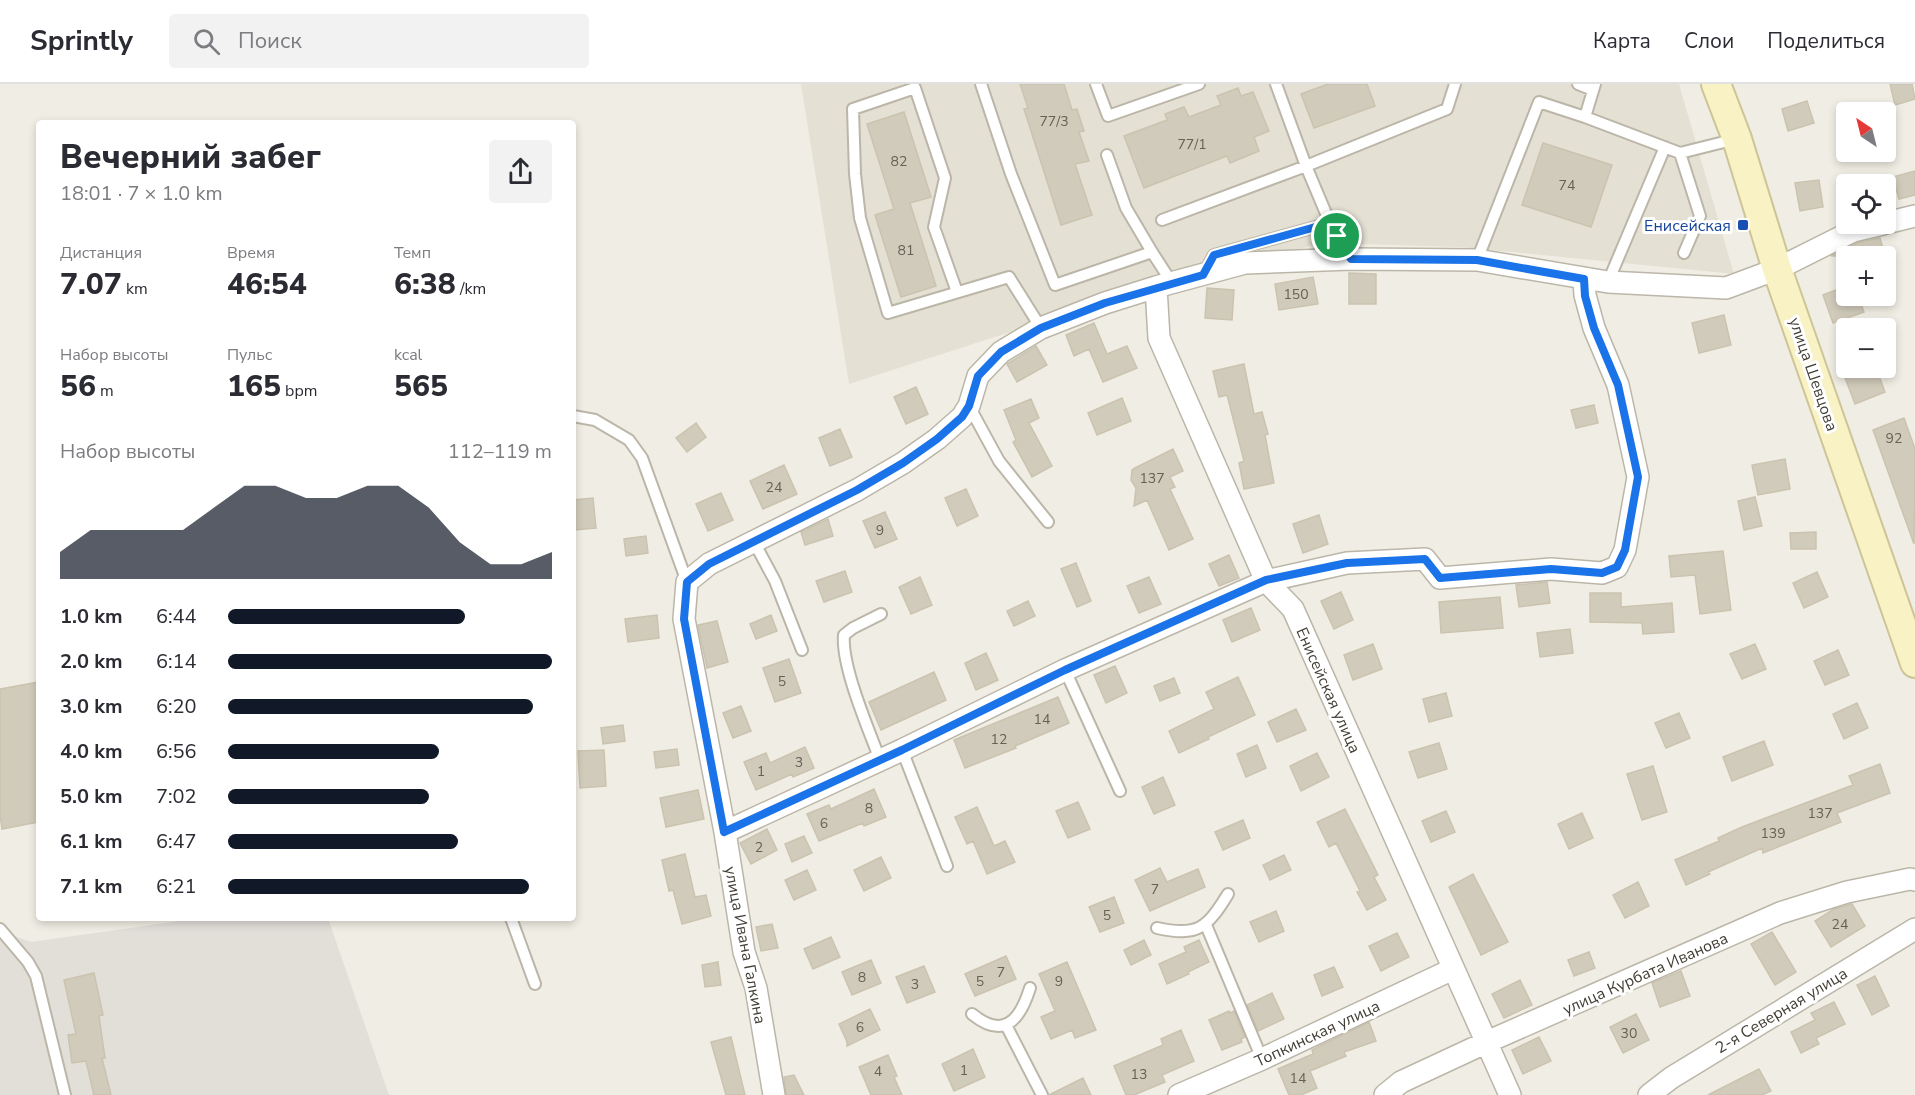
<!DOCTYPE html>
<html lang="ru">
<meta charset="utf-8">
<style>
body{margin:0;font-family:"Nunito Sans",sans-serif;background:#f2f2f3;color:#2b2b33;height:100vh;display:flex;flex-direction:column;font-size:22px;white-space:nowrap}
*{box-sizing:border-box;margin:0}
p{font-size:20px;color:#7c7c81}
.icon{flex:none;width:33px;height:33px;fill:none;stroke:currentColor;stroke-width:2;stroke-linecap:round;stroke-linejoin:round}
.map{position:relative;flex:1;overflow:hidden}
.sheet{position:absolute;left:36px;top:36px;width:540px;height:801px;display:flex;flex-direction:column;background:#fff;border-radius:6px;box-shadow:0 3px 9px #0003}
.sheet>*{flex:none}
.needle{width:39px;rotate:325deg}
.fabs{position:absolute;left:1836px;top:18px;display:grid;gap:12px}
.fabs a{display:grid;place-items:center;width:60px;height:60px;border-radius:6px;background:#fff;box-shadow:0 3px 9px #0003;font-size:30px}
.pin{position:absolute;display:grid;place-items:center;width:51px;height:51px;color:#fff;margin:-26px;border:3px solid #fff;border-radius:50%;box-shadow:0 2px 6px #0007}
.round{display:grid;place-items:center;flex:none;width:63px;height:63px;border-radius:6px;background:#f2f2f3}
.head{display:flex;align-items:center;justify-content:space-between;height:102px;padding:0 24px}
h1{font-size:33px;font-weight:800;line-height:45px}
.figures{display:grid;grid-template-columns:repeat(3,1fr);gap:9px;height:102px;padding:6px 24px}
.figures div{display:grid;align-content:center}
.figures b{font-size:30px;font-weight:800}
.figures small{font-size:16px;font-weight:400}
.figures p{font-size:16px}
.chart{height:168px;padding:12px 24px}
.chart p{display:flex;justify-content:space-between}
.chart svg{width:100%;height:108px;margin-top:6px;fill:#111827;opacity:.7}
ul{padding:0 24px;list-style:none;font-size:20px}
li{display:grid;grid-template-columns:96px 72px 1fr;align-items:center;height:45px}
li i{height:15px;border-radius:8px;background:#111827}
header{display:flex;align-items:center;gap:36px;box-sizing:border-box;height:84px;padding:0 30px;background:#fff;border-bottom:2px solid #e1e1e2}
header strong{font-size:28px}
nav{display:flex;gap:33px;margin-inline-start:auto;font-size:21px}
.search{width:420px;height:54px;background:#f2f2f3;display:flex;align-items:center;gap:15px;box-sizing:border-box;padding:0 21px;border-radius:6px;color:#7c7c81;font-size:22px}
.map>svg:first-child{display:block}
.residential{fill:#e4e0d3}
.industrial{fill:#e2dfd9}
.building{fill:#d1cbbb;stroke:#cbc3af;stroke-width:1.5}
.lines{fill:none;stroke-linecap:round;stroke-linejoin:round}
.lane-casing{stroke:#bbb6a8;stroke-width:14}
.street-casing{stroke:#bbb6a8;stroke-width:24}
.secondary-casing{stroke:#cdc497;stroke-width:32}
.lane{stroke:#fff;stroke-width:10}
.street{stroke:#fff;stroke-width:21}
.secondary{stroke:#f9f2c5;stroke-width:28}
.route-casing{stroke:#fff;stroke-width:12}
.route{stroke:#1a73e8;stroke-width:8}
.transit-dot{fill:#1a4fb4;stroke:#fff;stroke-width:2}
.labels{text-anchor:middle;stroke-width:6;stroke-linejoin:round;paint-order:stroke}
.number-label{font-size:14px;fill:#666156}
.transit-label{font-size:16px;fill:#164399;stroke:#fff;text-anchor:end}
.street-label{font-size:16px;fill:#423e35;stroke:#fff}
</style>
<header>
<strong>Sprintly</strong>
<div class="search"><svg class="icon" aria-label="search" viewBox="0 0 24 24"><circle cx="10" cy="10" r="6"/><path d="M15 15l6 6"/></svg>Поиск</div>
<nav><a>Карта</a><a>Слои</a><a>Поделиться</a></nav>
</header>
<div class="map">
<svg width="1915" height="1011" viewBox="0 0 1915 1011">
<rect width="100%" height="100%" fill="#f0eee4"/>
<path class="residential" d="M801,0H1679L1734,190L1461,163L1322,159L1203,191L1054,234L849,300Z"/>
<path class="industrial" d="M201,834H328L389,1011H0V847L31,858Z"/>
<path class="building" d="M1020,0H1064L1072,26L1077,25L1084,47L1079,48L1089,77L1075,80L1092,131L1061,141L1024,25L1028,24Z
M1328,0H1367L1375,22L1314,44L1301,10Z
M1890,0H1912L1915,15L1895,21Z
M1238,4L1241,12L1253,8L1269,47L1254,53L1259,67L1230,79L1227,72L1144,104L1124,52L1167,36L1165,30L1184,23L1189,33L1221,21L1217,12Z
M1807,17L1814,39L1788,47L1782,25Z
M904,28L931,113L910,119L936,202L901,213L875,131L894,125L867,40Z
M1543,59L1612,81L1591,143L1522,121Z
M1915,87V111L1899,115L1893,93Z
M1819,96L1823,123L1800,127L1795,99Z
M1880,154L1885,172H1831L1857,159Z
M1349,189L1376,190V220H1349Z
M1313,193L1318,220L1279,226L1275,200Z
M1846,202V212H1858L1864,228L1833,239L1823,211Z
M1207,204L1234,206L1232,236L1205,234Z
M1724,231L1731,261L1699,269L1692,239Z
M1094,239L1107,270L1127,262L1137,284L1103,298L1089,265L1074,272L1066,251Z
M1036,262L1047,281L1017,298L1007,280Z
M1244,280L1254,330L1262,328L1268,350L1265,351L1274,399L1244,405L1239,379L1244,377L1227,311L1219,313L1213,287Z
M1864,284H1876L1885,308L1855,320L1844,291Z
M916,303L928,330L906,340L894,313Z
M1122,314L1131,337L1097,351L1088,329Z
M1031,315L1039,334L1029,339L1052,382L1032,393L1013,358L1016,356L1004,326Z
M1594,321L1598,339L1576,344L1571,326Z
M1904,334L1915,365L1914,460L1873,346Z
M696,339L706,353L687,368L676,354Z
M840,345L852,373L830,382L819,354Z
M1173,365L1183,387L1170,393L1175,403L1170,405L1193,455L1169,466L1147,416L1134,422L1136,404L1131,396L1132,386L1135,384Z
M1785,375L1790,405L1758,411L1752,381Z
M784,381L797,410L763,425L750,397Z
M966,405L978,432L957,442L945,414Z
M721,409L733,436L708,447L696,420Z
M1755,413L1762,442L1744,446L1738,417Z
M593,414L596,444L574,446L573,416Z
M885,428L897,455L875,464L863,437Z
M1319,431L1328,460L1303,469L1293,440Z
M828,435L833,452L805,461L801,448Z
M1816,448V465H1791L1790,449Z
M646,452L648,469L626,472L624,455Z
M1723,467L1731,526L1700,530L1695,491L1671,493L1669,472Z
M1229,471L1239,494L1219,502L1209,480Z
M1076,479L1091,517L1077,523L1061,485Z
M845,487L852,508L824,518L816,497Z
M1817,488L1828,513L1804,524L1793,499Z
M920,493L932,521L911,530L899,503Z
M1149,493L1161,520L1139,529L1127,502Z
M1547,498L1550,519L1519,523L1516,501Z
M1341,508L1353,536L1334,545L1321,517Z
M1590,509H1621V523L1672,519L1674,548L1643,550L1642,539L1590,538Z
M1500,513L1503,544L1441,549L1439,518Z
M1028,517L1035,532L1014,542L1007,527Z
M1251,524L1260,546L1232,558L1223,536Z
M657,531L659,554L628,558L625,535Z
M771,531L777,547L756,555L750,540Z
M717,537L728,578L707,584L698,541Z
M1570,545L1573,569L1540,573L1537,549Z
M1373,560L1382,585L1353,596L1344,571Z
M1755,560L1766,585L1742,595L1730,570Z
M1838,566L1849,591L1825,601L1814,577Z
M986,569L998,596L976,606L965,579Z
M789,575L801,609L775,618L763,584Z
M1115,582L1127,609L1106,619L1094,591Z
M934,588L946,616L881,646L869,618Z
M1238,593L1255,631L1208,653L1209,655L1179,669L1169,647L1214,625L1206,608Z
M1174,594L1180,609L1160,617L1154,602Z
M39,598V738L2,745L0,731V605Z
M1446,609L1452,632L1429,638L1423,615Z
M1058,613L1069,639L1015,662L1016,664L965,684L954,656Z
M1857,619L1868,644L1844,655L1833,630Z
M741,622L751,647L733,654L723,629Z
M1296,625L1306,646L1277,658L1268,638Z
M1679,629L1690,654L1666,664L1655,639Z
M623,641L625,657L603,660L601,644Z
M1764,657L1773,681L1732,697L1723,673Z
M1439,659L1447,685L1418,694L1409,668Z
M1257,661L1266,684L1246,693L1237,670Z
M805,663L814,684L793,693L792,690L756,706L744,678L766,669L770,679Z
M677,665L679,681L656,684L654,668Z
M604,666L606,702L580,704L578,667Z
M1317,669L1329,693L1301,707L1290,682Z
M1880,680L1890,709L1837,729L1841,738L1763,769L1762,764L1708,788L1710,790L1686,801L1675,776L1719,757L1718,754L1742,743L1853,701L1849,692Z
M1653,682L1667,728L1642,736L1627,690Z
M1163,693L1175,721L1154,730L1142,703Z
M874,705L886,733L864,742L863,739L819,757L807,730L829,721L831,725Z
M698,706L704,735L666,743L660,714Z
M1078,718L1090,745L1068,754L1056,727Z
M977,723L994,762L1005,757L1015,778L987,790L973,757L967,760L955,733Z
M1345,725L1378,791L1374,793L1386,816L1367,826L1357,808L1360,807L1336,759L1329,763L1317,738Z
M1446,727L1455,748L1431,758L1422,737Z
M1582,729L1593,754L1569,765L1558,740Z
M1243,736L1250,754L1223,766L1215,748Z
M767,745L777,766L751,780L740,759Z
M804,752L812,769L792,778L785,760Z
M685,770L695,813L706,811L711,832L682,840L673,806L669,807L662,776Z
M1284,771L1291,786L1270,796L1263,781Z
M881,773L891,794L864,807L854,786Z
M1160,784L1167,798L1198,785L1205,803L1150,827L1135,796Z
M807,786L816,806L794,816L785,796Z
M1473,790L1508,858L1481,871L1449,803Z
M1638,798L1649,822L1625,834L1613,811Z
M1114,813L1124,839L1100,848L1089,823Z
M1852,820L1865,842L1831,863L1815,837L1834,825Z
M1276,827L1284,847L1259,858L1250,838Z
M772,840L778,864L761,867L756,843Z
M1772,848L1796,888L1775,901L1751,860Z
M1397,849L1409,873L1381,887L1369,862Z
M831,853L840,873L813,885L804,865Z
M1144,856L1151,871L1131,881L1124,866Z
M1199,856L1209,878L1188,888L1189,890L1167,900L1159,880L1186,868L1184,863Z
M1589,868L1595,884L1574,892L1568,876Z
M1006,872L1016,895L975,912L965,890Z
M871,876L881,899L852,911L842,888Z
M718,878L721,901L705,903L702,881Z
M1067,878L1096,946L1075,954L1072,946L1051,955L1041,933L1055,927L1039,890Z
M924,882L935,908L907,919L896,893Z
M1334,883L1343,903L1322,912L1314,891Z
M1681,887L1690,912L1660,923L1652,899Z
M94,889L103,931L99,932L105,974H102L111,1011H94L86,977L72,979L68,951L76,950L64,896Z
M1875,892L1889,922L1872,931L1857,901Z
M1520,896L1532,921L1504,934L1492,910Z
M1272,909L1284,935L1258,947L1247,921Z
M1834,918L1845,940L1816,954L1819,960L1801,969L1791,948L1815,936L1811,929Z
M870,925L880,946L847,962V958L839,940Z
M1229,927L1230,929L1234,927L1245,953L1241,955L1242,958L1222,966L1209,936Z
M1636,930L1649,956L1623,969L1610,943Z
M1369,938L1376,957L1344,968L1346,972L1310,987L1317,1004L1301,1011H1289L1278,985L1313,970L1312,966Z
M1181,946L1194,977L1162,991L1165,998L1134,1011H1126L1114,982L1163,961L1161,955Z
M731,953L745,1011H726L711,958Z
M1539,953L1551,977L1523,990L1512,966Z
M973,965L985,993L954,1007L942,980Z
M888,971L897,992L894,993L902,1011H871L859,983Z
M1759,985L1771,1007L1762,1011H1708Z
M794,991L804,1011H786L784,993Z
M1083,994L1091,1011H1049Z"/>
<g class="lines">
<g class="lane-casing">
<path id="lane" d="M981,0L1011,90L1055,201L1152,168L1126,124L1107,71
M1096,0L1108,32L1199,0
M1276,0L1306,82L1447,25L1455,0
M1578,0L1593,6
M1585,33L1595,0
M1680,69L1700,132L1684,169
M1162,136L1306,82L1330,139L1351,175
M1152,168L1172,199
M1477,176L1539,18L1585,33L1680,69L1736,55
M1204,189L1214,171L1330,139
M1608,198L1665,63
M957,208L934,143L945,94L915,4L853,25L855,90L860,134L888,229L1009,193L1041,244
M969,322L999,377L1048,438
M573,332L595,336L629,356L642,374L687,498
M754,458L775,497L802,566
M1065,586L1120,707
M902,666L947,782
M880,676C869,646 841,582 844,551L853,544L881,530
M511,834L535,900
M1206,841L1262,975
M1157,844C1198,853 1207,844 1228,810
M0,845L28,878L36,892L65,1011
M972,930C1004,956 1020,936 1030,904
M1006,941L1042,1011"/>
</g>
<g class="street-casing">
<path id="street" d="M1886,139L1915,132
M1156,203L1159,254L1266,497L1293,525L1510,1011
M725,748L902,666L1065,586L1266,497L1347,479L1425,475L1440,494L1551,485L1602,489L1617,483L1625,466L1638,393L1618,301L1594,244L1585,211L1584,195
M774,1011L756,904L744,868L725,748L684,535L687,498L709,480L857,406L903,379L937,355L962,333L969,322L978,292L1001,268L1041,244L1105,219L1156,203L1245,179L1351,175L1477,176L1608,198L1726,204L1777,185L1853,147L1883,140
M1179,1011L1262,975L1453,885
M1385,1011L1401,998L1487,958L1780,829L1847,808L1910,795L1915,796
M1649,1011L1671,994L1915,845"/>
</g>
<g class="secondary-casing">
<path id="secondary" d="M1716,0L1737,55L1777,185L1915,579"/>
</g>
<use href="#lane" class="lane"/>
<use href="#street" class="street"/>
<use href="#secondary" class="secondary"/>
</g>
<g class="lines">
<g class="route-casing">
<path id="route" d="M1330,139L1351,175L1477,176L1584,195L1585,212L1594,244L1618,301L1638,393L1625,466L1617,483L1602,489L1551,485L1440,494L1425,475L1347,479L1266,496L1065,586L902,666L724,748L684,535L687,498L709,480L857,406L903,379L937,355L962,333L969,322L978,292L1001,268L1041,244L1105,219L1203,191L1214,171Z"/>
</g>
<use href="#route" class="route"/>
</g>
<rect class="transit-dot" x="1737" y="135" width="12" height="12" rx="3"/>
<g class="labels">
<g class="number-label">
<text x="1054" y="42">77/3</text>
<text x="1192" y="65">77/1</text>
<text x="899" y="82">82</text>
<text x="1567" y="106">74</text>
<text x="906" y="171">81</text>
<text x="1296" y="215">150</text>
<text x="1894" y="359">92</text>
<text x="1152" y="399">137</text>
<text x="774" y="408">24</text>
<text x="880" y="451">9</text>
<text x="782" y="602">5</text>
<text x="1042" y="640">14</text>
<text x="999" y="660">12</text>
<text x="799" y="683">3</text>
<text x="761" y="692">1</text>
<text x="869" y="729">8</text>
<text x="1820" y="734">137</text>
<text x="824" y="744">6</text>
<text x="1773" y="754">139</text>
<text x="759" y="768">2</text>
<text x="1155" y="810">7</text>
<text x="1107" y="836">5</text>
<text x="1840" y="845">24</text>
<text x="1001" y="893">7</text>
<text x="862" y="898">8</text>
<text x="980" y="902">5</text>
<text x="1059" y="902">9</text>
<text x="915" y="905">3</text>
<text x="860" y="948">6</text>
<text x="1629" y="954">30</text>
<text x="964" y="991">1</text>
<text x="878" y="992">4</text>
<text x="1139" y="995">13</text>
<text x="1298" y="999">14</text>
</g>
<g class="transit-label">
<text x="1731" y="147">Енисейская</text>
</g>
<g class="street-label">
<text transform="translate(1814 290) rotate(71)" y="6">улица Шевцова</text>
<text transform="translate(1329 606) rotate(66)" y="6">Енисейская улица</text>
<text transform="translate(746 861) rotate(79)" y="6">улица Ивана Галкина</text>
<text transform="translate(1645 889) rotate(-24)" y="6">улица Курбата Иванова</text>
<text transform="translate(1781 926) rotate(-31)" y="6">2-я Северная улица</text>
<text transform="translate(1317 949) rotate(-25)" y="6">Топкинская улица</text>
</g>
</g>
</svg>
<div class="fabs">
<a><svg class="needle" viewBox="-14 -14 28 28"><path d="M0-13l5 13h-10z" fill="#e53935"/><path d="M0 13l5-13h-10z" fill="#7c7c81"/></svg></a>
<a><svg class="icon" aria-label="locate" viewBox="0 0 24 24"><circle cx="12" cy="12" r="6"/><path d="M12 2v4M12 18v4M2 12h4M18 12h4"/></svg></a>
<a>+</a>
<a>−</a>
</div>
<div class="pin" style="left:1337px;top:152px;background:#1e9e55"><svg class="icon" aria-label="arrive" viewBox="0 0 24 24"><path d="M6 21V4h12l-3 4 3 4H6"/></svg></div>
<section class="sheet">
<div class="head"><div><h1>Вечерний забег</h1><p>18:01 · 7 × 1.0 km</p></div><a class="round"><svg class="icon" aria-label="share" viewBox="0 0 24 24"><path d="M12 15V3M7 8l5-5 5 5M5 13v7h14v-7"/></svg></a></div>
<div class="figures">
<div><p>Дистанция</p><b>7.07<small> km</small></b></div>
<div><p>Время</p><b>46:54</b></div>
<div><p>Темп</p><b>6:38<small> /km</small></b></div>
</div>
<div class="figures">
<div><p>Набор высоты</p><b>56<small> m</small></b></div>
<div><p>Пульс</p><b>165<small> bpm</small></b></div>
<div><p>kcal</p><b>565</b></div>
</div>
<div class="chart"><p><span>Набор высоты</span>112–119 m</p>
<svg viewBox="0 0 160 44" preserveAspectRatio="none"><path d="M0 44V33L10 24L20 24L30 24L40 24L50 15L60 6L70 6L80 11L90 11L100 6L110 6L120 15L130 29L140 38L150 38L160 33V44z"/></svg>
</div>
<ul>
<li><b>1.0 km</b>6:44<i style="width:73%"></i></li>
<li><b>2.0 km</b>6:14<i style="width:100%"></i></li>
<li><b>3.0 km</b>6:20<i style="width:94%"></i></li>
<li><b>4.0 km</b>6:56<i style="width:65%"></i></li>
<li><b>5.0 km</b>7:02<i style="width:62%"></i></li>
<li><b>6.1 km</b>6:47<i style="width:71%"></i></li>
<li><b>7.1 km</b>6:21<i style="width:93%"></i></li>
</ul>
</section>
</div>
